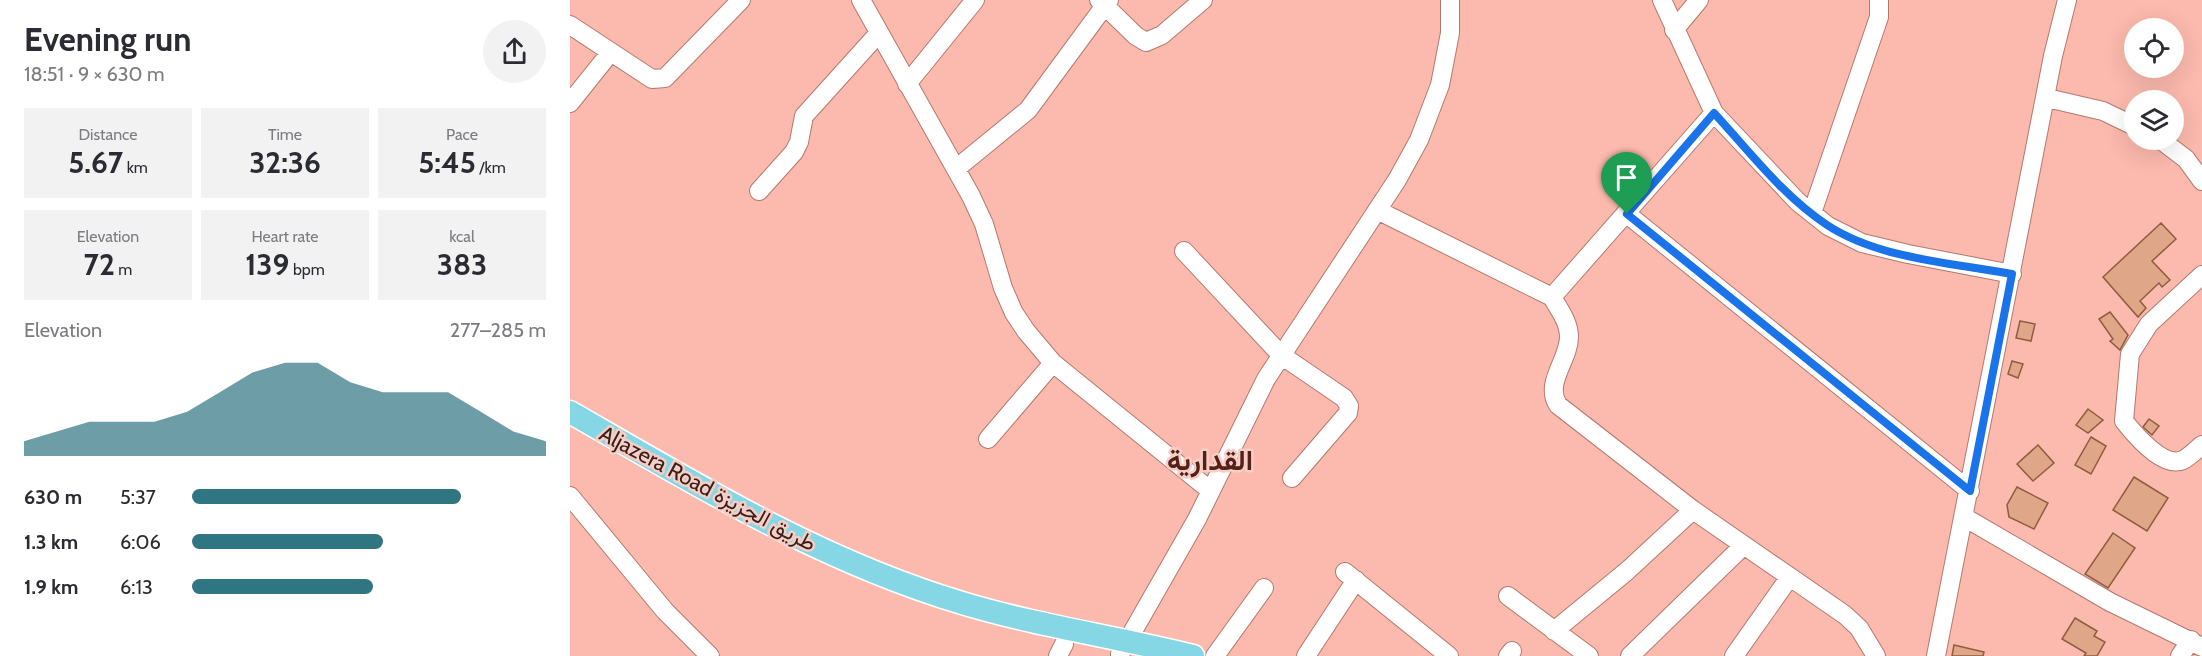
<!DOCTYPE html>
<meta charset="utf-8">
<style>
body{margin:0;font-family:Cabin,Vazirmatn,sans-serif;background:#f2f2f3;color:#2b2b33;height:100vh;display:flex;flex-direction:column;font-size:22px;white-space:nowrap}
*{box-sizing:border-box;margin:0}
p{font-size:20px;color:#7c7c81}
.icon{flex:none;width:33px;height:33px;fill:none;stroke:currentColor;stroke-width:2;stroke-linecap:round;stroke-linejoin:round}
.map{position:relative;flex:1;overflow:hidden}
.details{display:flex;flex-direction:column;background:#fff;width:570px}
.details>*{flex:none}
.controls{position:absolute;left:1554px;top:18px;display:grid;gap:12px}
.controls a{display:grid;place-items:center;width:60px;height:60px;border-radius:50%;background:#fff;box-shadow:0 6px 24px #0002;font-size:30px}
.pin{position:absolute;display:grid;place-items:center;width:51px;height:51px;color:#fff;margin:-62px -26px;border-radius:50% 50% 50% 0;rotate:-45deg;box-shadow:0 0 6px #0007}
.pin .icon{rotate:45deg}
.round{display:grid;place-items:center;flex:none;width:63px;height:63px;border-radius:32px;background:#f2f2f3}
.head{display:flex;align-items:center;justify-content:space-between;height:102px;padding:0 24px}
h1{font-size:33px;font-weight:700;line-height:45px}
.figures{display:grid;grid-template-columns:repeat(3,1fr);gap:9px;height:102px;padding:6px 24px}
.figures div{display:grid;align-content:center;border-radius:0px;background:#f2f2f3;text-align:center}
.figures b{font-size:30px;font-weight:700}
.figures small{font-size:16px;font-weight:400}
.figures p{font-size:16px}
.chart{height:168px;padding:12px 24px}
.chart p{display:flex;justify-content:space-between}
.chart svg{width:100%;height:108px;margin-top:6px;fill:#307682;opacity:.7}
ul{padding:0 24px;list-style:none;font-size:20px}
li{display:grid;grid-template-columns:96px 72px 1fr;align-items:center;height:45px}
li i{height:15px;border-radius:8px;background:#307682}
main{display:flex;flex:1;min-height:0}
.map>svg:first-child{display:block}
.building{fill:#dfa787;stroke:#8f5c3e;stroke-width:1.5}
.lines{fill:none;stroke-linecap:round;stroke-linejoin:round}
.minor-casing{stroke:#b5786d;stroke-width:20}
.major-casing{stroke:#fff;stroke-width:25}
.minor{stroke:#fff;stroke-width:18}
.major{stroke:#85d7e5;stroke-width:22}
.route-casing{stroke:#fff;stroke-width:12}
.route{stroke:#1a73e8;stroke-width:8}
.labels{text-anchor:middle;stroke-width:5;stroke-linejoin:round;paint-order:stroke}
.street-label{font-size:22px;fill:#361e19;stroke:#f7cec6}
.district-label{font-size:28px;font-weight:bold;fill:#542018;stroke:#f7cec6}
</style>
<main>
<section class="details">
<div class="head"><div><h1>Evening run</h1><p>18:51 · 9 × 630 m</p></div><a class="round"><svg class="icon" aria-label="share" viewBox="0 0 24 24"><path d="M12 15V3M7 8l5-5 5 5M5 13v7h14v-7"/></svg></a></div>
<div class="figures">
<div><p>Distance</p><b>5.67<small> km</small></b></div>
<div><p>Time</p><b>32:36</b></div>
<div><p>Pace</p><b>5:45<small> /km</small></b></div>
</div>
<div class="figures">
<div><p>Elevation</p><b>72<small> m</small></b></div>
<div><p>Heart rate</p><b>139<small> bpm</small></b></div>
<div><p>kcal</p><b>383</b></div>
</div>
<div class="chart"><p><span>Elevation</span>277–285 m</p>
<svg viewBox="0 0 160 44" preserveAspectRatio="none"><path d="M0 44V38L10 34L20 30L30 30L40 30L50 26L60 18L70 10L80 6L90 6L100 14L110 18L120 18L130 18L140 26L150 34L160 38V44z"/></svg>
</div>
<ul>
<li><b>630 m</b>5:37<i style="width:76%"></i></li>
<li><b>1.3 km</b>6:06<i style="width:54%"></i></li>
<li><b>1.9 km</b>6:13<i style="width:51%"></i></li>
</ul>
</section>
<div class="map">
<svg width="1632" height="656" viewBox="0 0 1632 656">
<rect width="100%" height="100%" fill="#fcb9ad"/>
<path class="building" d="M1591,223L1606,239L1582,261L1600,280L1592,287L1589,283L1570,301L1576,308L1568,317L1533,277Z
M1540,312L1558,335L1550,350L1540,341L1543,339L1529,319Z
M1450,321L1465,324L1461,341L1446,338Z
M1442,361L1453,364L1448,378L1438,374Z
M1518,409L1533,420L1518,433L1506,425Z
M1579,419L1589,426L1582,435L1573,427Z
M1521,437L1536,446L1521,474L1505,465Z
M1468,445L1484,463L1463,481L1447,464Z
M1564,477L1598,498L1577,531L1543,510Z
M1447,487L1478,503L1464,529L1439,517L1437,505Z
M1543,533L1565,548L1538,588L1515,574Z
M1505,618L1527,631L1524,636L1535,642L1527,656H1514L1516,653L1492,639Z
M1384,645L1414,652L1413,656H1382Z"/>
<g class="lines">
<g class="minor-casing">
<path id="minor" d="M291,0L401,196L414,224L433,288L444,313L456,331L483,363L641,491
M529,0L566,36L576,42L592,35L633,0
M1092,0L1144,113L1228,202L1258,226L1292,243L1338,254L1442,274
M0,25L82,79L95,78L171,0
M1104,30L1129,0
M337,84L405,0
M1477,98L1533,111L1564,126
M0,103L40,53
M1591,140L1616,159L1632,181
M387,168L458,110L539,0
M189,191L224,152L229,142L234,116L308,34
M807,210L982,297C989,309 999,322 999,337C999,360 974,383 988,405L1123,510L1275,615L1289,628L1306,656
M1242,213L1309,17V0
M1057,214L1400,491
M614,251L711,355L774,398L779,406L778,413L722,478
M1632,275L1579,324L1560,354L1554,421C1565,435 1594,469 1613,460C1619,457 1626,450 1632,445
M982,297L1144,113
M418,439L483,363
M0,496L95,611L140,656
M1394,517L1540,602L1632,647
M775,572L879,656
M938,596L1019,656
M984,631L1057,571L1123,510
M550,654L627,519L696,379L827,180L849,140L870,85L880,33V0
M488,656L494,644
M645,656L694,588
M736,656L786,580
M938,656L942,651
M1060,656L1173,546
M1164,656L1219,578
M1366,656L1483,56L1497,0
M1610,656L1621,640"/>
</g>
<g class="major-casing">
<path id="major" d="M0,412C127,485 251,561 392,603C468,626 547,637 623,656"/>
</g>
<use href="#minor" class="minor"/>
<use href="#major" class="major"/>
</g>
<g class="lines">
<g class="route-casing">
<path id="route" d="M1144,113C1179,151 1213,196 1257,225C1309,259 1382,263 1442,274L1400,491L1057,214Z"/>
</g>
<use href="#route" class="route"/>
</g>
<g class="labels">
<g class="street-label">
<text transform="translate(138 488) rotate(28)" y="8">Aljazera Road طريق الجزيزة</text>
</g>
<g class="district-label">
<text x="640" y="470">القدارية</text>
</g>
</g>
</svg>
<div class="controls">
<a><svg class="icon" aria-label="locate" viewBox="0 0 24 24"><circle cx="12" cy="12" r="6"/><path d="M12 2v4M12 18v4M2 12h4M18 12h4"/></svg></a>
<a><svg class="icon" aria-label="layers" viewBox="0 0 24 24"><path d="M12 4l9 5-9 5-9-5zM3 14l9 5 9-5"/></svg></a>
</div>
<div class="pin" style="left:1057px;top:214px;background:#1e9e55"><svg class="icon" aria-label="arrive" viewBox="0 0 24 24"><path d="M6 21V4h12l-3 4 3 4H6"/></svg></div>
</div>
</main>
